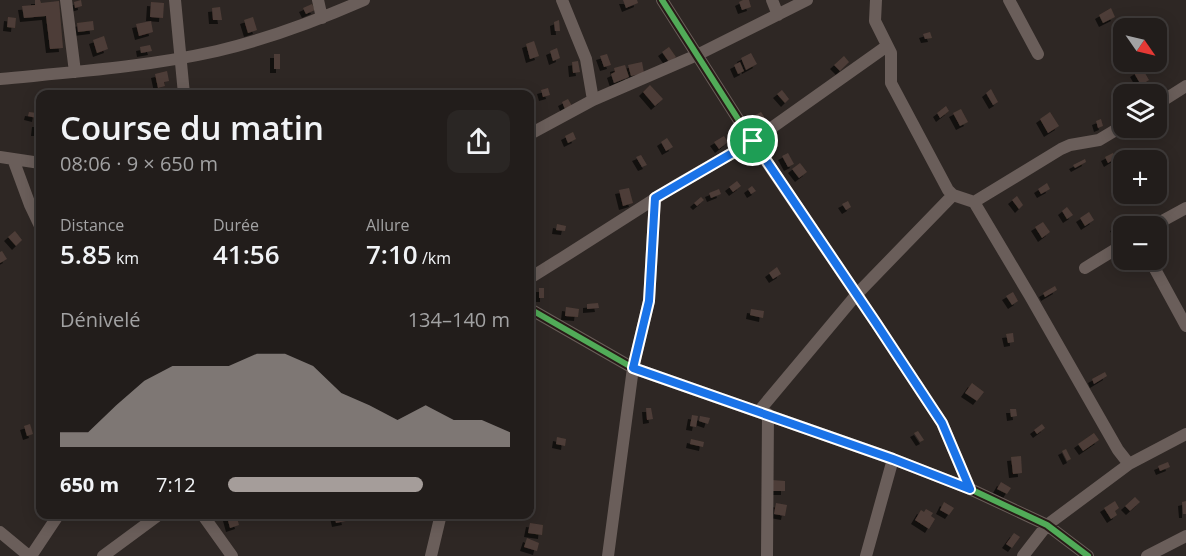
<!DOCTYPE html>
<html lang="fr">
<meta charset="utf-8">
<style>
body{margin:0;font-family:"Open Sans",sans-serif;background:#2a2624;color:#f1f3f6;height:100vh;display:flex;flex-direction:column;font-size:22px;white-space:nowrap}
*{box-sizing:border-box;margin:0}
p{font-size:20px;color:#a2a2a3}
.icon{flex:none;width:33px;height:33px;fill:none;stroke:currentColor;stroke-width:2;stroke-linecap:round;stroke-linejoin:round}
.map{position:relative;flex:1;overflow:hidden}
.side{position:absolute;left:36px;top:90px;width:498px;height:429px;display:flex;flex-direction:column;background:#221d1b;border-radius:12px;box-shadow:0 3px 15px #0003,0 0 0 2px #3f3b3a}
.side>*{flex:none}
.needle{width:39px;rotate:124deg}
.fabs{position:absolute;left:1113px;top:18px;display:grid;gap:12px}
.fabs a{display:grid;place-items:center;width:54px;height:54px;border-radius:12px;background:#221d1b;box-shadow:0 3px 15px #0003,0 0 0 2px #3f3b3a;font-size:30px}
.pin{position:absolute;display:grid;place-items:center;width:51px;height:51px;color:#fff;margin:-26px;border:3px solid #fff;border-radius:50%;box-shadow:0 2px 6px #0007}
.round{display:grid;place-items:center;flex:none;width:63px;height:63px;border-radius:12px;background:#2a2624}
.summary{display:flex;align-items:center;justify-content:space-between;height:102px;padding:0 24px}
h1{font-size:33px;font-weight:600;line-height:45px}
.stats{display:grid;grid-template-columns:repeat(3,1fr);gap:9px;height:102px;padding:6px 24px}
.stats div{display:grid;align-content:center}
.stats b{font-size:26px;font-weight:600}
.stats small{font-size:16px;font-weight:400}
.stats p{font-size:16px}
.chart{height:168px;padding:12px 24px}
.chart p{display:flex;justify-content:space-between}
.chart svg{width:100%;height:108px;margin-top:6px;fill:#a59d9a;opacity:.7}
ul{padding:0 24px;list-style:none;font-size:20px}
li{display:grid;grid-template-columns:96px 72px 1fr;align-items:center;height:45px}
li i{height:15px;border-radius:8px;background:#a59d9a}
.map>svg:first-child{display:block}
.building{fill:#4e3d37;filter:url(#shadow)}
.lines{fill:none;stroke-linecap:round;stroke-linejoin:round}
.street{stroke:#6a5e5a;stroke-width:12}
.cycleway-casing{stroke:#271b17;stroke-width:10}
.cycleway{stroke:#51ab58;stroke-width:6}
.route-casing{stroke:#fff;stroke-width:12}
.route{stroke:#1a73e8;stroke-width:8}
</style>
<div class="map">
<svg width="1186" height="556" viewBox="0 0 1186 556">
<defs>
<filter id="shadow"><feDropShadow dx="-4" dy="4" stdDeviation="0" flood-color="#0009"/></filter>
</defs>
<rect width="100%" height="100%" fill="#2e2724"/>
<path class="building" d="M35,0H40L41,3L59,1L63,48L50,49L46,16L24,18L22,6L35,5Z
M81,0L82,6L75,8L74,2Z
M623,0H637L638,3L626,8Z
M743,0H749L751,7L742,10L739,2Z
M151,2L164,3L163,18L150,17Z
M312,4L315,10L306,14L303,8Z
M220,7L222,20H213L212,8Z
M1111,8L1115,17L1103,23L1099,15Z
M8,17L16,18L15,28L7,27Z
M253,17L257,30L248,33L244,20Z
M559,20L560,31H555L554,22Z
M93,21L94,30L78,32L77,23Z
M151,21L153,32L139,36L136,24Z
M930,32L932,38L925,39L923,34Z
M104,36L108,49L97,53L93,40Z
M534,41L539,56L530,59L526,44Z
M150,45L152,51L141,53L140,47Z
M669,47L676,57L669,62L662,52Z
M557,48L560,58L553,61L550,51Z
M751,53L757,64L746,70L741,58Z
M274,54H280V69H274Z
M607,54L611,65L604,67L600,56Z
M844,56L849,62L840,71L834,65Z
M578,61L580,72L573,73L572,62Z
M642,62L644,73L631,76L628,65Z
M740,62L744,71L738,74L734,65Z
M625,65L629,77L614,83L611,74L615,72L614,68Z
M1142,68L1149,80L1141,85L1134,73Z
M167,71L169,81L164,82L165,86L158,88L155,74Z
M650,85L663,99L655,106L643,92Z
M166,88L167,94H160L159,89Z
M548,88L550,95L543,97L541,90Z
M991,89L998,102L993,105L986,93Z
M782,90L789,99L785,103L777,94Z
M568,99L572,106L565,109L562,102Z
M946,106L949,111L940,118L937,113Z
M961,109L968,122L960,126L953,113Z
M29,112L37,113L36,118L28,116Z
M761,112L768,123L759,129L752,117Z
M1050,112L1059,126L1048,133L1040,119Z
M1101,119L1103,126L1098,128L1096,121Z
M36,123H40V132H35Z
M573,132L576,139L568,143L565,136Z
M724,136L728,142L719,149L714,142Z
M667,138L673,147L666,151L661,142Z
M788,153L794,164L788,167L782,156Z
M1113,153L1116,158L1108,163L1105,157Z
M641,155L647,165L642,167L636,157Z
M1085,159L1086,162L1075,168L1073,165Z
M800,163L807,172L799,178L792,169Z
M737,181L741,186L733,192L729,187Z
M1047,183L1050,189L1041,194L1038,189Z
M752,186L756,191L751,194L748,189Z
M629,188L633,203L623,206L619,190Z
M719,189L721,194L711,198L709,193Z
M1017,196L1023,205L1019,209L1012,200Z
M701,197L704,200L697,206L694,203Z
M848,201L851,207L846,210L842,204Z
M1067,207L1073,215L1067,219L1062,211Z
M1089,212L1094,220L1085,226L1080,218Z
M1043,222L1050,232L1042,238L1035,227Z
M557,224L566,226L565,231L556,230Z
M1119,225L1123,234L1119,236L1114,227Z
M15,231L22,240L16,246L8,237Z
M2,251L7,259L0,263V252Z
M777,267L781,274L773,279L769,273Z
M1055,286L1057,290L1045,297L1043,293Z
M539,288H544V298H539Z
M1013,292L1018,301L1012,305L1006,296Z
M598,303L599,308L587,309V304Z
M566,307L579,309L578,317L565,316Z
M751,309L764,311L763,318L750,315Z
M1013,333L1014,342L1008,343L1006,334Z
M1105,372L1107,376L1094,384L1092,379Z
M972,383L984,392L977,401L965,393Z
M646,408H651L653,419L647,420Z
M1010,409H1016L1017,416L1011,417Z
M692,415L698,416L696,427L690,426Z
M700,416L710,418L708,424L699,421Z
M30,424L33,434L27,436L24,426Z
M1042,424L1045,428L1037,434L1034,430Z
M918,431L924,440L920,442L914,433Z
M1094,433L1099,440L1083,451L1078,444Z
M557,437L566,439L565,446L556,444Z
M691,439L704,442L703,447L690,444Z
M1066,449L1071,459L1067,461L1062,451Z
M1021,456L1022,473L1013,474L1011,457Z
M1168,462L1170,467L1160,471L1158,466Z
M771,480L785,481V491H770Z
M1001,482L1011,488L1007,494L997,489Z
M1135,497L1140,502L1130,511L1125,506Z
M1115,501L1119,508L1115,511L1117,515L1111,519L1104,508Z
M1186,501V514H1183L1182,502Z
M944,502L954,508L949,515L940,510Z
M776,503L787,505L785,516L774,514Z
M926,509L933,513L931,516L935,519L929,529L915,520L921,510L924,512Z
M236,514L239,525L230,528L227,517Z
M334,514H344L346,521L336,523Z
M530,523L543,525L542,535L528,533Z
M1014,533L1020,537L1012,548L1006,544Z
M527,538L539,543L537,551L524,547Z"/>
<g class="lines">
<path class="street" d="M66,0L75,72
M175,0L184,94
M318,0L322,18
M562,0L586,59L593,100
M662,0L745,130L876,323L942,423L970,489
M772,0L778,15
M876,0L875,21L891,53V83L948,190L953,195L974,202L1030,296L1118,450L1129,464
M1009,0L1038,54
M0,79C73,72 146,67 217,51C268,39 316,21 364,0
M1156,105L1186,86
M530,134L593,100L697,55L807,0
M0,157L40,163
M13,159L30,205L40,226
M974,202L1061,149L1070,145L1099,140L1124,125
M1153,226L1186,208
M1150,260L1186,326
M1085,268L1124,244
M530,278L562,258L675,186L753,141L887,46
M530,309L633,368L893,459L970,489L1047,525L1088,556
M759,411L857,294L953,195
M202,514L232,556
M0,532L29,556
M31,556L59,514
M103,556L160,514
M431,556L441,514
M608,556L633,368L649,301L655,198
M767,556L768,414
M866,556L893,459
M1023,556L1047,525L1129,464L1186,434
M1147,556L1186,536"/>
<g class="cycleway-casing">
<path id="cycleway" d="M662,0L745,130L876,323L942,423L970,489
M530,309L633,368L893,459L970,489L1047,525L1088,556"/>
</g>
<use href="#cycleway" class="cycleway"/>
</g>
<g class="lines">
<g class="route-casing">
<path id="route" d="M753,141L876,323L942,423L970,489L893,459L633,368L649,301L655,198Z"/>
</g>
<use href="#route" class="route"/>
</g>
</svg>
<div class="fabs">
<a><svg class="needle" viewBox="-14 -14 28 28"><path d="M0-13l5 13h-10z" fill="#e53935"/><path d="M0 13l5-13h-10z" fill="#a2a2a3"/></svg></a>
<a><svg class="icon" aria-label="layers" viewBox="0 0 24 24"><path d="M12 4l9 5-9 5-9-5zM3 14l9 5 9-5"/></svg></a>
<a>+</a>
<a>−</a>
</div>
<div class="pin" style="left:753px;top:141px;background:#1e9e55"><svg class="icon" aria-label="arrive" viewBox="0 0 24 24"><path d="M6 21V4h12l-3 4 3 4H6"/></svg></div>
<section class="side">
<div class="summary"><div><h1>Course du matin</h1><p>08:06 · 9 × 650 m</p></div><a class="round"><svg class="icon" aria-label="share" viewBox="0 0 24 24"><path d="M12 15V3M7 8l5-5 5 5M5 13v7h14v-7"/></svg></a></div>
<div class="stats">
<div><p>Distance</p><b>5.85<small> km</small></b></div>
<div><p>Durée</p><b>41:56</b></div>
<div><p>Allure</p><b>7:10<small> /km</small></b></div>
</div>
<div class="chart"><p><span>Dénivelé</span>134–140 m</p>
<svg viewBox="0 0 160 44" preserveAspectRatio="none"><path d="M0 44V38L10 38L20 27L30 17L40 11L50 11L60 11L70 6L80 6L90 11L100 22L110 27L120 33L130 27L140 33L150 33L160 38V44z"/></svg>
</div>
<ul>
<li><b>650 m</b>7:12<i style="width:69%"></i></li>
</ul>
</section>
</div>
